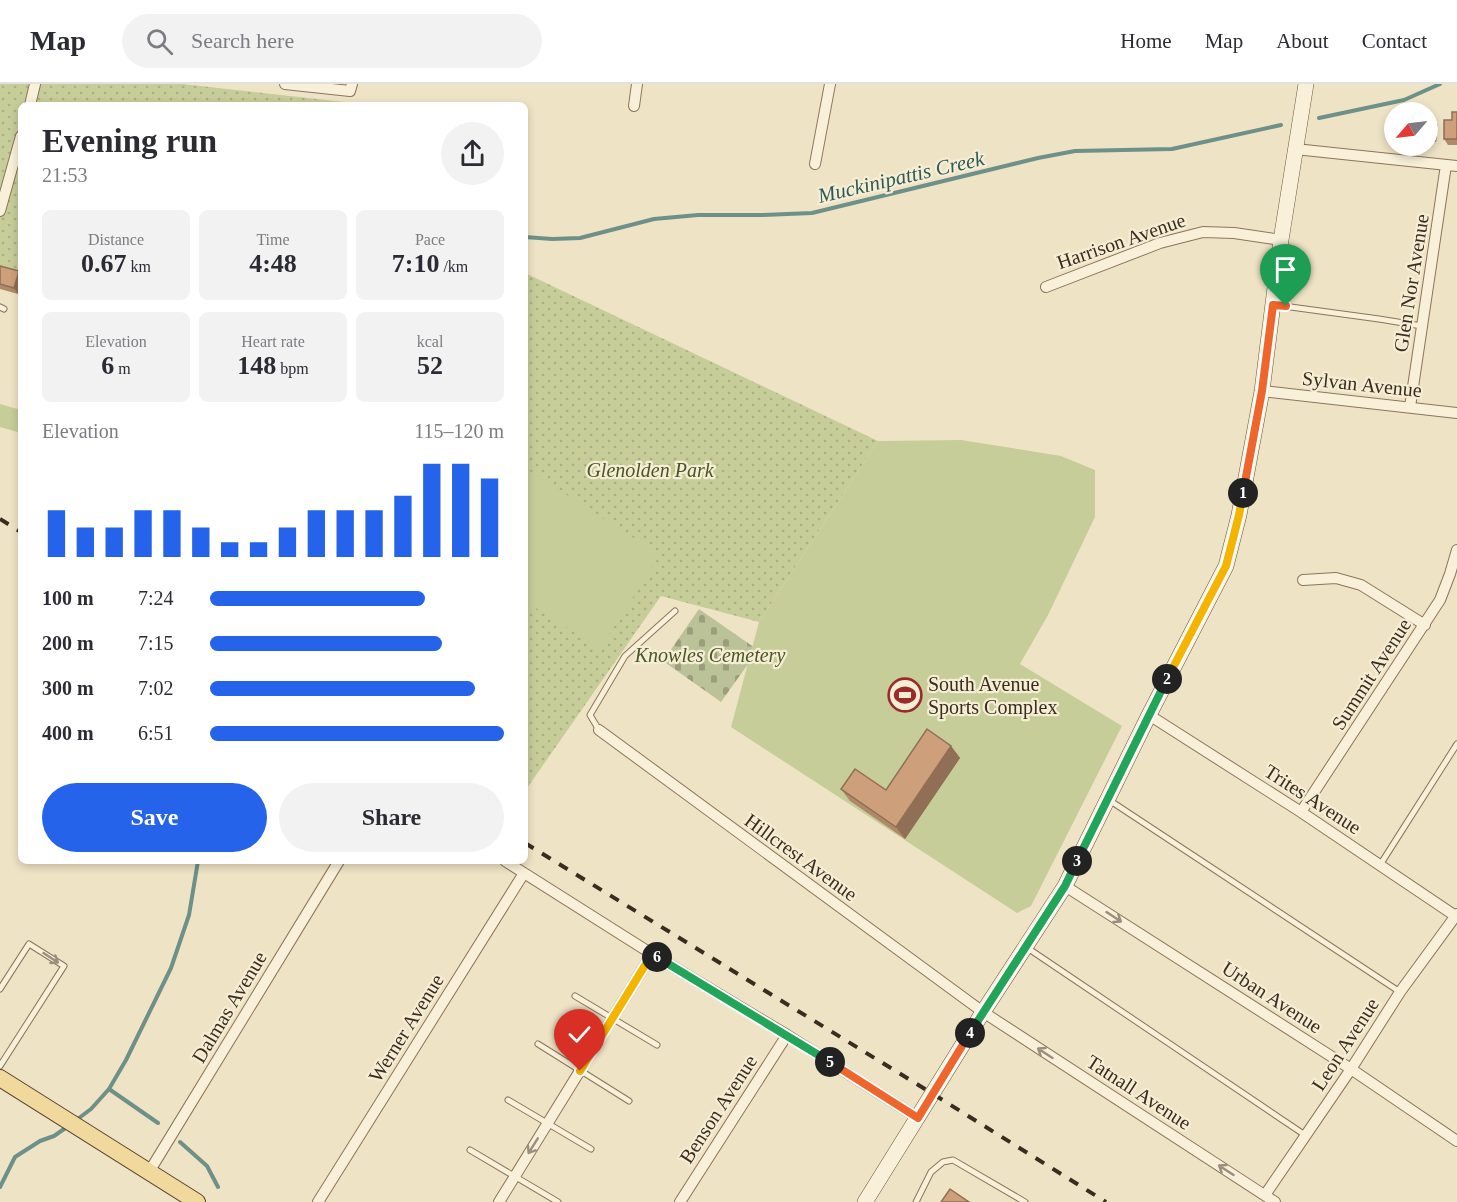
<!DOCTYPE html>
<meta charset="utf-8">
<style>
body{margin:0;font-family:Georgia,serif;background:#f2f2f3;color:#2b2b33;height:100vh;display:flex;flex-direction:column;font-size:22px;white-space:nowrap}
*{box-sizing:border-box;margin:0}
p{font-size:20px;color:#7c7c81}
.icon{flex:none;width:33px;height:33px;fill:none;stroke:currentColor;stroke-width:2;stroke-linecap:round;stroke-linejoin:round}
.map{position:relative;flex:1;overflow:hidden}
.drawer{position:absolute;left:18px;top:18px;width:510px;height:762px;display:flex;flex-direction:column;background:#fff;border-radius:9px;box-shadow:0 3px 9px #0003}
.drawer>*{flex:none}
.needle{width:39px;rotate:242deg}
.tools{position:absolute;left:1384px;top:18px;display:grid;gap:12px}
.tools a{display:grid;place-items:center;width:54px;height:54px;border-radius:50%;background:#fff;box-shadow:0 3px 9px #0003;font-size:30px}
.pin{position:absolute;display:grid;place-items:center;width:51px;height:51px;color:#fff;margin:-62px -26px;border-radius:50% 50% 50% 0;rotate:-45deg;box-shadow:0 0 6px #0007}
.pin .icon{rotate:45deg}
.km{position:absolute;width:30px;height:30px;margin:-15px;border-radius:50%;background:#222;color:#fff;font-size:16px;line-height:30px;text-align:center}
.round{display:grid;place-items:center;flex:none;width:63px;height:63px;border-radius:32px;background:#f2f2f3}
.summary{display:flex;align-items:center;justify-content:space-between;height:102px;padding:0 24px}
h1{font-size:33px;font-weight:600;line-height:45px}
.stats{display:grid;grid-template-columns:repeat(3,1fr);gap:9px;height:102px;padding:6px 24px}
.stats div{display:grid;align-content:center;border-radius:9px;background:#f2f2f3;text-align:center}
.stats b{font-size:26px;font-weight:600}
.stats small{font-size:16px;font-weight:400}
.stats p{font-size:16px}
.chart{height:168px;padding:12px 24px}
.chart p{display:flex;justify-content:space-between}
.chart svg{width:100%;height:108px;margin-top:6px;stroke:#2563eb;stroke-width:6}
.action{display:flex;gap:12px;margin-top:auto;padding:12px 24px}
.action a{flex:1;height:69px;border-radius:36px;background:#2563eb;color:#fff;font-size:24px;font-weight:600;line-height:69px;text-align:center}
.action a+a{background:#f2f2f3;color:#2b2b33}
ul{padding:0 24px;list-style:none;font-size:20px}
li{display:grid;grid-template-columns:96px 72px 1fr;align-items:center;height:45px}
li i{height:15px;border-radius:8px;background:#2563eb}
header{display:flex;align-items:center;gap:36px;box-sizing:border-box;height:84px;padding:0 30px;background:#fff;border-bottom:2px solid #e1e1e2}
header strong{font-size:28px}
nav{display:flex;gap:33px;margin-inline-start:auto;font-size:21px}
.search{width:420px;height:54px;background:#f2f2f3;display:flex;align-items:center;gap:15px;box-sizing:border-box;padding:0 21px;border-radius:33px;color:#7c7c81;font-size:22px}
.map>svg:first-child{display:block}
.grass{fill:url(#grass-dots)}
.cemetery{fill:url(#cemetery-stones)}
.garden{fill:#c6cd99}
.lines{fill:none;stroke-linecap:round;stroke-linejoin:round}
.stream{stroke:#6d9189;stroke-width:4}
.lane-casing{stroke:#8a755b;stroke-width:7}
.street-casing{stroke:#8a755b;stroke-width:12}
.secondary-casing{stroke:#6c563e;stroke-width:16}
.primary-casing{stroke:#58432f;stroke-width:18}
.lane{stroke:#f9f0d9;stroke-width:5}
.street{stroke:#f9f0d9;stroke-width:10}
.secondary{stroke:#f9f0d9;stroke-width:15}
.primary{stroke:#f1d99e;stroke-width:16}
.rail{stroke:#3a2d1f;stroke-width:4;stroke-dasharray:10 10;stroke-linecap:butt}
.wall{fill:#b0896a}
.shaded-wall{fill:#906f56}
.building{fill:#cd9f7b;stroke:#906f56;stroke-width:1.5}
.oneway{stroke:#9a8e7c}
.split-1-casing{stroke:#fff;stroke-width:12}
.split-2-casing{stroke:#fff;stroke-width:12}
.split-3-casing{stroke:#fff;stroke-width:12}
.split-4-casing{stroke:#fff;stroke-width:12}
.split-5-casing{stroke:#fff;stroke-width:12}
.split-6-casing{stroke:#fff;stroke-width:12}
.split-7-casing{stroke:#fff;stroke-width:12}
.split-1{stroke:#f0652b;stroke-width:8}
.split-2{stroke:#f5b400;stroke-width:8}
.split-3{stroke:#22a559;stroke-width:8}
.split-4{stroke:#22a559;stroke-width:8}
.split-5{stroke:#f0652b;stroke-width:8}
.split-6{stroke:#22a559;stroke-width:8}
.split-7{stroke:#f5b400;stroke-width:8}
.labels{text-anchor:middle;stroke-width:4.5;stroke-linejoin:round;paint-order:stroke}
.street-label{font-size:20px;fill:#3a2d1f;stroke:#f6edd5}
.park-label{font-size:20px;font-style:italic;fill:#495726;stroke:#f6edd5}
.poi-label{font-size:20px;fill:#3a2d1f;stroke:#f6edd5;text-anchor:start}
.water-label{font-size:21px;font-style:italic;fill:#2e5a58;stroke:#f6edd5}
</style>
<header>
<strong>Map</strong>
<div class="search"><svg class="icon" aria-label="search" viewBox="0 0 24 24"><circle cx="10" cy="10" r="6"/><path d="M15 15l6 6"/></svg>Search here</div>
<nav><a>Home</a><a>Map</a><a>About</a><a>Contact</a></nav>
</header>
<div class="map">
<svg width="1457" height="1118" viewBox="0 0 1457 1118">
<defs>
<pattern id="grass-dots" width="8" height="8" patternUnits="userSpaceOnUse" patternTransform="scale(1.5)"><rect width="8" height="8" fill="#c6cd99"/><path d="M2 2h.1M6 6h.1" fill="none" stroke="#abb083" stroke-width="1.8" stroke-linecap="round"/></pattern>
<pattern id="cemetery-stones" width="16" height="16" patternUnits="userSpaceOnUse" patternTransform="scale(1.5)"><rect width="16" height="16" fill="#bcc298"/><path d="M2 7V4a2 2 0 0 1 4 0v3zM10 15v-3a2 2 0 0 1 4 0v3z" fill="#9a9e7b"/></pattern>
</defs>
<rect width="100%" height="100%" fill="#efe3c5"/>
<path class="grass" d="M0,0H183L371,21H21V197L0,191Z
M525,189L878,357L759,538L661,512L525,707Z"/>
<path class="cemetery" d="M699,525L758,566L721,618L663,577Z"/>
<path class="garden" d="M0,320L21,326V349L0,343Z
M961,356L1061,372L1095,386V433L1048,531L1020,580L1122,642L1031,822L1017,829L731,643L759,538L878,357Z
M525,384L660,471L600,565L525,517Z"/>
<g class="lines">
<path class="stream" d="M1319,34L1404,16L1440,0
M525,153L552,155L580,154L654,135L698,131H763L812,129L1038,74L1075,67L1172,65L1281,41
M109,1005L158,1039
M75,1037L91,1025L109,1005L126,976L171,884L189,831L198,777
M180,1058L207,1082L218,1103
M0,1103L15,1073L40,1057L54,1052L67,1043"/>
<g class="lane-casing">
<path id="lane" d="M1276,221L1379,235L1422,242
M0,223L4,225
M599,646L590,631L625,572L675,527
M1109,716L1400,908
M1380,781L1457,660
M1026,863L1305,1051
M0,905L29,860L64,882L0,982
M575,912L657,961
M538,960L629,1017
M508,1016L591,1065
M470,1066L558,1118
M916,1118L931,1088L943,1078L953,1076L1025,1118"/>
</g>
<g class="street-casing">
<path id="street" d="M285,0L350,7L352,0
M30,21L35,0
M634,22L637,0
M1295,65L1457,82
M815,80L830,0
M0,127L21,52
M1046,203L1160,159L1203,148L1234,149L1281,156
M1262,307L1457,329
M1410,323L1446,81
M1303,496L1336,494L1361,501L1425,541
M1149,631L1301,728L1457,833
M599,646L983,928L1275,1118
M1301,728L1440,516L1450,490L1457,466
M505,777L652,870L787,951L918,1034
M1065,802L1351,985L1457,1057
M149,1088L339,777
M1265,1111L1351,985L1400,908L1457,830
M318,1118L524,789
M499,1118L652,870
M680,1118L787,951"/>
</g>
<g class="secondary-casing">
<path id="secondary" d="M865,1118L983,928L1065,802L1149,631L1226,482L1239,431L1262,307L1281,156L1306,0"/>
</g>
<g class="primary-casing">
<path id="primary" d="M0,994L197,1118"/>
</g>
<use href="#lane" class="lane"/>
<use href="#street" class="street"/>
<use href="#secondary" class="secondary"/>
<use href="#primary" class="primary"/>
<path class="rail" d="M0,435L21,448
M525,759L933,1010L1106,1118"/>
</g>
<path class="wall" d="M1457,28V61H1448L1444,55L1452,36Z
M1428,34H1434L1438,41L1436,58L1428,57Z
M0,182L19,187L21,191V201L18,210L0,205Z
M951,662L960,674L905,755L850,717L841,705L886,706Z"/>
<path class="shaded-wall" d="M1434,34L1438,41L1436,58L1432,52Z
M19,187L21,191V201L18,210L14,204Z
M951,662L960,674L905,755L896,743Z"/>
<path class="building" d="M1452,28H1457V55H1444V36H1452Z
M1428,34H1434L1432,52L1428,51Z
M0,182L19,187L14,204L0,200Z
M927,645L951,662L896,743L841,705L855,685L886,706Z
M950,1105L969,1118H941Z"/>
<defs><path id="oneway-shaft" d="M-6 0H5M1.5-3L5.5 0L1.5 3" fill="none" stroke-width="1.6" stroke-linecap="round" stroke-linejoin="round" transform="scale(1.5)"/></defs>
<g class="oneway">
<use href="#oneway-shaft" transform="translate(1114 833) rotate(33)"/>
<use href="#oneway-shaft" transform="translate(51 874) rotate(33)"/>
<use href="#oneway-shaft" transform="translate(1045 969) rotate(-147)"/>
<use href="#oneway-shaft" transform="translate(533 1062) rotate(122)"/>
<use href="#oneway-shaft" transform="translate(1226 1086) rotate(-147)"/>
</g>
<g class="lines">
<g class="split-1-casing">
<path id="split-1" d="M1243,409L1262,307L1273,221L1286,222"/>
</g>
<g class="split-2-casing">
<path id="split-2" d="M1167,595L1226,482L1239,431L1243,409"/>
</g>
<g class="split-3-casing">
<path id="split-3" d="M1077,777L1167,595"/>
</g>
<g class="split-4-casing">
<path id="split-4" d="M970,949L1065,802L1077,777"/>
</g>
<g class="split-5-casing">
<path id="split-5" d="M830,978L918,1034L970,949"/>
</g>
<g class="split-6-casing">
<path id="split-6" d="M657,873L830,978"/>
</g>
<g class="split-7-casing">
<path id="split-7" d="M580,987L652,870L657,873"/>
</g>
<use href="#split-1" class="split-1"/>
<use href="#split-2" class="split-2"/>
<use href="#split-3" class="split-3"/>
<use href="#split-4" class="split-4"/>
<use href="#split-5" class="split-5"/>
<use href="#split-6" class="split-6"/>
<use href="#split-7" class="split-7"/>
</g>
<defs>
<g id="stadium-ring" transform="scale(1.725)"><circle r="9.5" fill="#f6edd5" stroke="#992c2b" stroke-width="1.5"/><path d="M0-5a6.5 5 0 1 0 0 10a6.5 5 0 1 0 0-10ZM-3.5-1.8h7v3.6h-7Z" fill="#992c2b"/></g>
</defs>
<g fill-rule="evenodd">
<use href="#stadium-ring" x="905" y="611"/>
</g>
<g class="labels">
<g class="street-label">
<text transform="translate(1121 157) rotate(-19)" y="7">Harrison Avenue</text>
<text transform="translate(1411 199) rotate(-81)" y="7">Glen Nor Avenue</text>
<text transform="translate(1362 300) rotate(6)" y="7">Sylvan Avenue</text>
<text transform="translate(1371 590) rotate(-57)" y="7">Summit Avenue</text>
<text transform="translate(1313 715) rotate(33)" y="7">Trites Avenue</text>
<text transform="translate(801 773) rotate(36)" y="7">Hillcrest Avenue</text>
<text transform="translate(1272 913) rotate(33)" y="7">Urban Avenue</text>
<text transform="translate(229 923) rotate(-59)" y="7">Dalmas Avenue</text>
<text transform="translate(406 944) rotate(-58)" y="7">Werner Avenue</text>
<text transform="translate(1345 960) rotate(-57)" y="7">Leon Avenue</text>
<text transform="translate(1139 1008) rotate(33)" y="7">Tatnall Avenue</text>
<text transform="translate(718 1025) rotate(-57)" y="7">Benson Avenue</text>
</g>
<g class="park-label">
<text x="650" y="393">Glenolden Park</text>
<text x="710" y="578">Knowles Cemetery</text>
</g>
<g class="poi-label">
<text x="928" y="607">South Avenue<tspan x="928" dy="23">Sports Complex</tspan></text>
</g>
<g class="water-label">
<text transform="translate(901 93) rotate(-13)" y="7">Muckinipattis Creek</text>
</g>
</g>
</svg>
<div class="tools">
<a><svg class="needle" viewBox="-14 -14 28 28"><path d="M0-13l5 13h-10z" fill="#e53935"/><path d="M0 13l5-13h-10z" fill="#7c7c81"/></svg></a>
</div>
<div class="pin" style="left:1286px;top:222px;background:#1e9e55"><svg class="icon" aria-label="arrive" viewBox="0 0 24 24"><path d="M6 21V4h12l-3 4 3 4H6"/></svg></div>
<div class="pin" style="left:580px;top:987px;background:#d93025"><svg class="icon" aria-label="check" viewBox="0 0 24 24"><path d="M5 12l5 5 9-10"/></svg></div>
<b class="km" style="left:1243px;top:409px">1</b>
<b class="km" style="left:1167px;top:595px">2</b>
<b class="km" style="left:1077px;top:777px">3</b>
<b class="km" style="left:970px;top:949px">4</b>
<b class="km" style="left:830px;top:978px">5</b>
<b class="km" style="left:657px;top:873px">6</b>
<section class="drawer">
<div class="summary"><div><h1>Evening run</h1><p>21:53</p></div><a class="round"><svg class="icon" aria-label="share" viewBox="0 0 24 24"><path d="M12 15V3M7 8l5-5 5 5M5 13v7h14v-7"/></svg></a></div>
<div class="stats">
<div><p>Distance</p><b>0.67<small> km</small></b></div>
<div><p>Time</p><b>4:48</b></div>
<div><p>Pace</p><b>7:10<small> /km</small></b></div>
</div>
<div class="stats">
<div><p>Elevation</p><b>6<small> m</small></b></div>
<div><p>Heart rate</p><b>148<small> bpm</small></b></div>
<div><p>kcal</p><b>52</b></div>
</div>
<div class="chart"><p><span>Elevation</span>115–120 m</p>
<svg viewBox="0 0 160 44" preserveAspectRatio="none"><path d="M5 44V25M15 44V32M25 44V32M35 44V25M45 44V25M55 44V32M65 44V38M75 44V38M85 44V32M95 44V25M105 44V25M115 44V25M125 44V19M135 44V6M145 44V6M155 44V12"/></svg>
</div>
<ul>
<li><b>100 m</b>7:24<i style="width:73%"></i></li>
<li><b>200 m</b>7:15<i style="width:79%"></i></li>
<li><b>300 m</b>7:02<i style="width:90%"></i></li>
<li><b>400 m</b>6:51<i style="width:100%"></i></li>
</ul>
<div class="action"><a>Save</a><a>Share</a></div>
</section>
</div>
